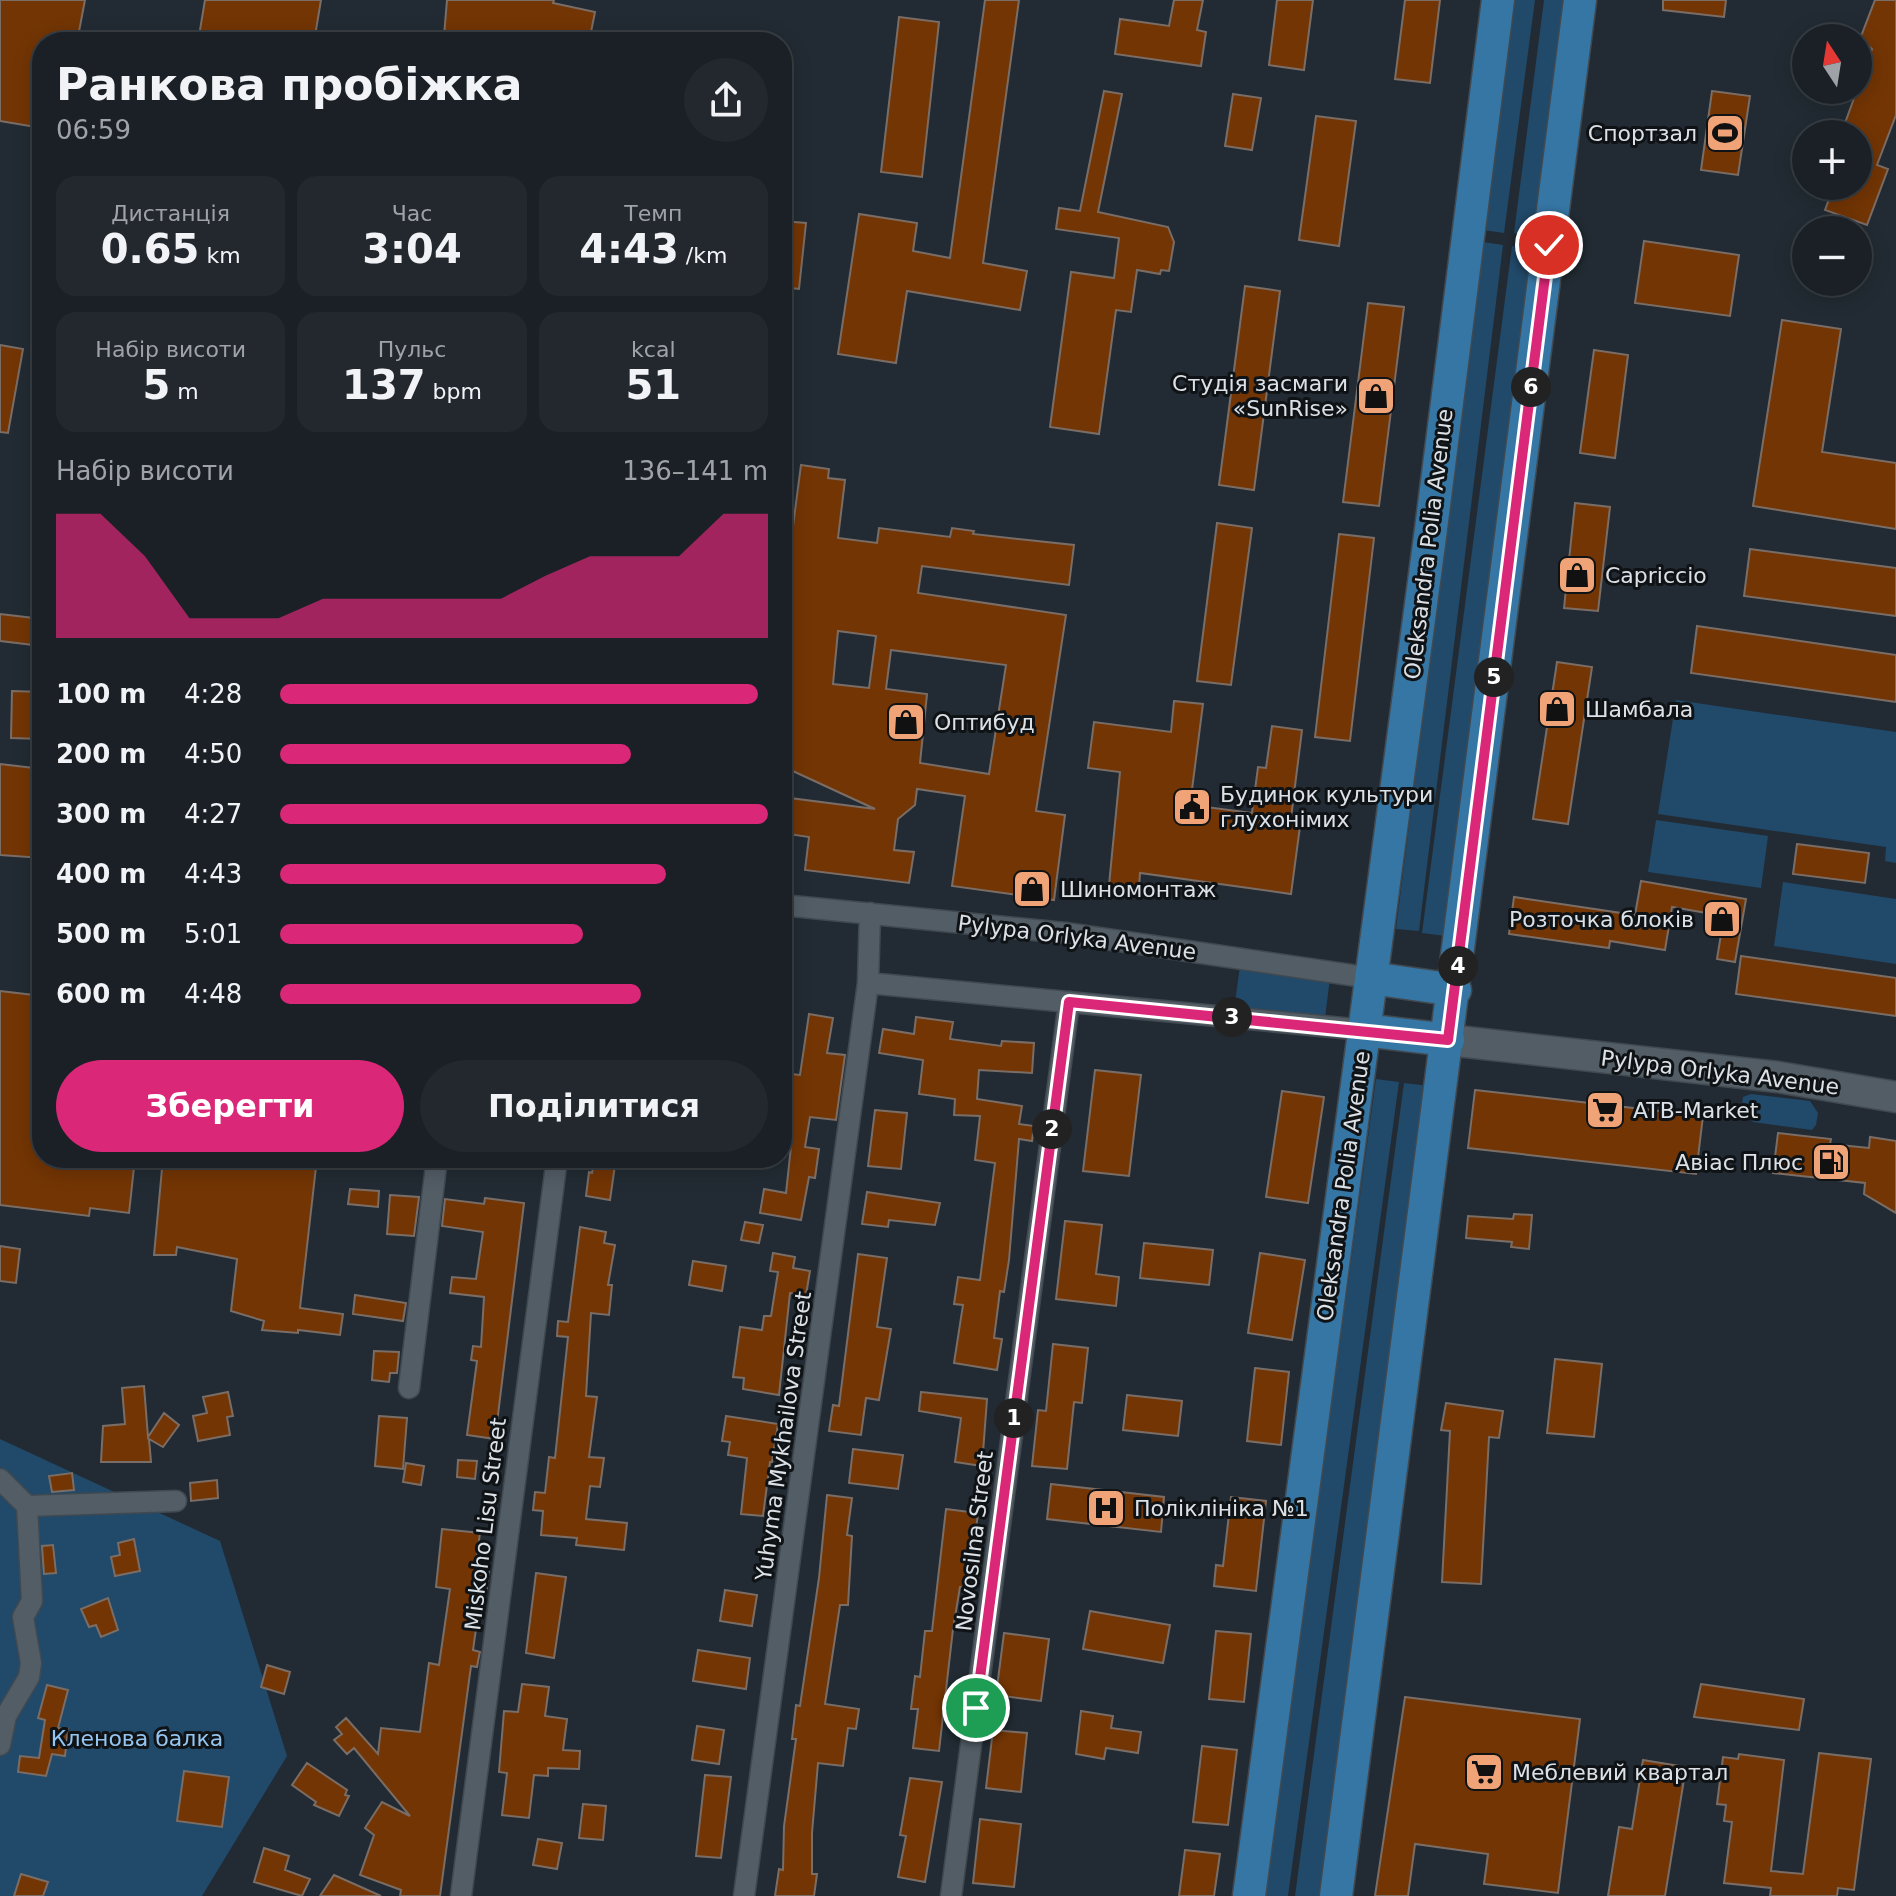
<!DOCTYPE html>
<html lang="uk">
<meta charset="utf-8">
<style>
body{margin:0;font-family:"DejaVu Sans",sans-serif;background:#23282e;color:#f1f3f6;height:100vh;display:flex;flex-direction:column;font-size:30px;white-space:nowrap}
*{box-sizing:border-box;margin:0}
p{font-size:26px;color:#9fa3a7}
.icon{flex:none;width:44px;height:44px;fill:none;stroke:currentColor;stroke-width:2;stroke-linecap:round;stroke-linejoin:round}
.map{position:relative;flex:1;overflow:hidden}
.drawer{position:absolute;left:32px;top:32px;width:760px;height:1136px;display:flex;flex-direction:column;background:#1a2026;border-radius:32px;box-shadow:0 4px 20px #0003,0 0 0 2px #383e43}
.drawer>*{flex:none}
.needle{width:52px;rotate:348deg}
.controls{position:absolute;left:1792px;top:24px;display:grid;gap:16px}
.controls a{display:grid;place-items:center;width:80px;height:80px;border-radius:50%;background:#1a2026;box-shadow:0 4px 20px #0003,0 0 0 2px #383e43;font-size:40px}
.pin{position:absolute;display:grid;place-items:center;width:68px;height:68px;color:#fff;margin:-34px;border:4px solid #fff;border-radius:50%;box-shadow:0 2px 8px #0007}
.km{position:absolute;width:40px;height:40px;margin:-20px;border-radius:50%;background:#222;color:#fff;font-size:22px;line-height:40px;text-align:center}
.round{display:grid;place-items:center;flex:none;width:84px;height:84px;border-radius:42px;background:#23282e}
.summary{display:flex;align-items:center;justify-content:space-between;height:136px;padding:0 24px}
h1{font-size:44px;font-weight:700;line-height:60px}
.stats{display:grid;grid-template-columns:repeat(3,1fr);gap:12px;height:136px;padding:8px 24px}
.stats div{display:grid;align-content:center;border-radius:20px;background:#23282e;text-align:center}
.stats b{font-size:40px;font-weight:700}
.stats small{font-size:22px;font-weight:400}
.stats p{font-size:22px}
.chart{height:224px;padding:16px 24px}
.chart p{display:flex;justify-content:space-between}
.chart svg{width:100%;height:144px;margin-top:8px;fill:#db2777;opacity:.7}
.action{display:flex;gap:16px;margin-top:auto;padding:16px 24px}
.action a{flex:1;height:92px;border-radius:48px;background:#db2777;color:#fff;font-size:32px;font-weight:700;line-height:92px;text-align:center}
.action a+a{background:#23282e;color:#f1f3f6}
ul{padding:0 24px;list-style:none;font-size:26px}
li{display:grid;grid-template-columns:128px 96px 1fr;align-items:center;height:60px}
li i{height:20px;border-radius:10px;background:#db2777}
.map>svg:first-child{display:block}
.green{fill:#214969}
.building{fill:#733504;stroke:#7a6d66;stroke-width:2;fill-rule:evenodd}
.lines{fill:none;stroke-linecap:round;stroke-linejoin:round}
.minor-casing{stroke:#414950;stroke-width:23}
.secondary-casing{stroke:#414950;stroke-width:33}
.primary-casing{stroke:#414950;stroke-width:35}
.minor{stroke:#535d66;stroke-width:20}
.secondary{stroke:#535d66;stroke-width:30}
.primary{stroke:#3676a4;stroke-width:32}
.route-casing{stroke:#fff;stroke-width:16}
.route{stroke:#db2777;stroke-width:10}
.labels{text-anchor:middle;stroke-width:6;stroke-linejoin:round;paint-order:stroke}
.poi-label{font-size:22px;fill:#dbe1e6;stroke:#0f1316;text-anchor:start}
.street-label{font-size:22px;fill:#dbe1e6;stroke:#0f1316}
.park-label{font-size:22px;fill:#94c5f0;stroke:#0f1316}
</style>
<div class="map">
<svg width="1896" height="1896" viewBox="0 0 1896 1896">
<rect width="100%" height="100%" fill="#222b33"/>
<path class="green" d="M1513,0H1535L1504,233L1483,230Z
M1544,0H1565L1534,236L1514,233Z
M1483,242L1503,245L1419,931L1396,929Z
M1512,246L1534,248L1445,936L1422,933Z
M1676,700L1896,732V863L1885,861L1886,847L1658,814Z
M1656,820L1768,836L1761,888L1648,872Z
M1783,882L1896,899V964L1774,946Z
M1240,966L1330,978L1325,1018L1234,1010Z
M1376,1079L1399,1082L1288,1896H1264Z
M1404,1083L1429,1086L1321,1896H1295Z
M1751,1094L1810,1101L1818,1113L1816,1125L1812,1130L1753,1122L1742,1104L1743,1097Z
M0,1439L220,1541L287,1756L202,1896H0Z"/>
<path class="building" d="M0,0H85L77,42H42V128L0,121Z
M205,0H321L314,42H198Z
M447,0H554L553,3L595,12L589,42L528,38L527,42H479L444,36Z
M985,0H1019L983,263L1027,271L1020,310L907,291L896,363L838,354L859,214L917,223L913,251L950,258Z
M1174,0H1203L1197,30L1206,32L1201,66L1115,54L1120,19L1169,26Z
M1277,0H1313L1304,70L1269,65Z
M1405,0H1440L1430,83L1395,79Z
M1663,0H1726L1724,17L1663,10Z
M1875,0H1896V115L1877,165L1888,169L1867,225L1825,210L1834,186H1858V134H1841L1872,49L1860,39Z
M899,17L939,22L922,177L881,172Z
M1104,91L1122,94L1098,212L1168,227L1174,242L1169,271L1161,270L1160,274L1137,270L1131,312L1116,310L1099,434L1050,427L1071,272L1114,278L1119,238L1056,229L1059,208L1080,211Z
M1712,91L1750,96L1738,175L1701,170Z
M1233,94L1261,98L1252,150L1225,146Z
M1316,116L1356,121L1339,246L1299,240Z
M782,221L806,223L799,289L782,287Z
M1644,241L1739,255L1730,316L1635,303Z
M1245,286L1280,291L1254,490L1219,485Z
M1368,303L1404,307L1379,506L1343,502Z
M1782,320L1841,329L1822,452L1896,463V529L1753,506Z
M0,345L23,349L8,433L0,432Z
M1594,350L1628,355L1615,458L1580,453Z
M801,465L829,469L828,478L845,480L838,538L877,543L879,528L950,537L952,528L974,531L973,534L1074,545L1069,585L922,566L918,593L1066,615L1036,811L1065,815L1054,900L952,886L965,796L917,789L915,805L898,819L894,850L914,852L909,883L805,870L809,837L782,833V797L875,809L782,766V610ZM838,631L876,636L869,688L833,684ZM891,650L1006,665L989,774L920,763L927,694L886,689Z
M1575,503L1610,507L1598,611L1564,608Z
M1217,523L1252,528L1231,685L1197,681Z
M1339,534L1374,538L1350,741L1315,737Z
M1750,549L1896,568V616L1744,596Z
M0,614L42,619V646L0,641Z
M1697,626L1896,655V702L1691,673Z
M1557,662L1592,667L1568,824L1533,819Z
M12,691L42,692V739L11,738Z
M1174,701L1203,704L1190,805L1252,813L1258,767L1266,768L1272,726L1302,730L1291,818L1301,819L1291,894L1140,873L1139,888L1109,885L1120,772L1088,768L1094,722L1171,732Z
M0,764L42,769V858L0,855Z
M1797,844L1869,853L1865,883L1793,874Z
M1641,881L1746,899L1735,962L1717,959L1724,916L1672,907L1665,950L1610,941L1609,948L1509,934L1514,897L1635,915Z
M1741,956L1896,978V1016L1736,994Z
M0,991L42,996V1158H135L129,1213L90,1208L89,1216L0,1205Z
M809,1014L833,1018L827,1053L845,1055L836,1120L810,1117L805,1147L819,1149L815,1178L809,1177L801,1220L760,1213L764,1189L786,1193L793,1128L789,1127L792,1111L782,1110V1073L800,1075Z
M916,1017L953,1022L950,1039L1001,1046L1002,1041L1034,1043L1032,1073L979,1070L977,1099L1022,1106L1019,1124L1034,1126L1032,1141L1019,1139L1009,1260L1004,1292L1000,1291L994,1338L1002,1339L997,1370L954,1363L963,1305L954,1304L958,1277L980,1280L995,1163L975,1160L980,1116L954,1115L955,1099L919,1094L923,1060L879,1053L883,1029L914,1034Z
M1095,1070L1141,1075L1129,1176L1083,1171Z
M1475,1090L1703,1116L1696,1174L1468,1148Z
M1282,1091L1324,1097L1308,1203L1266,1197Z
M875,1110L907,1113L901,1169L868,1166Z
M1778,1133L1831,1139L1830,1144L1869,1148L1870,1137L1896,1141V1213L1864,1194L1865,1183L1773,1173Z
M163,1158H317L300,1308L343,1314L340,1335L298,1330V1333L262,1330L264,1321L231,1311L237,1259L177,1247L176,1255H154Z
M595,1158H616L610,1200L586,1196L589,1172L592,1173Z
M350,1189L379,1191L378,1207L348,1204Z
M867,1192L940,1203L935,1225L889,1220L888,1227L862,1224Z
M390,1195L419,1197L414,1236L387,1234Z
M485,1198L524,1203L495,1439L467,1435L477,1361L471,1360L473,1346L481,1347L484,1297L450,1293L452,1277L476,1279L483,1232L442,1226L445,1199L484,1204Z
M1514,1214L1532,1215L1529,1249L1511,1247L1512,1242L1466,1238L1468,1216L1513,1219Z
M1065,1221L1102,1225L1096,1274L1119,1277L1116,1306L1056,1299Z
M745,1222L763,1225L759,1243L741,1240Z
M580,1227L606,1232L604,1243L615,1245L608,1285H612L609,1315L591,1313L586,1396L597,1397L589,1457L604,1458L600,1487L590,1486L586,1519L627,1523L624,1550L576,1545L577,1538L541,1535L543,1511L533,1510L535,1492L545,1493L549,1457L555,1458L568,1337L557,1336L558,1321L568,1322Z
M1144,1243L1213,1250L1209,1285L1140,1278Z
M0,1246L20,1249L16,1283L0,1281Z
M773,1253L795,1257L793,1268L810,1271L806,1295L790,1293L779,1395L743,1389L744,1378L733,1377L740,1327L762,1330L764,1316H771L778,1272L770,1271Z
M1260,1253L1305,1260L1292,1340L1248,1333Z
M858,1254L887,1258L877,1327L891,1329L879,1400L866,1398L861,1435L829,1431L833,1405L839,1406Z
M693,1261L726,1266L722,1291L689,1285Z
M355,1295L406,1303L403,1321L353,1314Z
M1053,1344L1088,1348L1082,1403L1074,1402L1067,1469L1032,1466L1038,1410L1046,1411Z
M374,1351L399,1352L397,1373H390L389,1382L372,1380Z
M1555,1359L1602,1364L1594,1437L1547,1433Z
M1255,1368L1289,1372L1281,1445L1247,1441Z
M144,1386L148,1437L164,1413L179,1425L163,1447L149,1439L151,1462H101L103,1426L125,1424L122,1388Z
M228,1392L233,1416L227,1417L230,1435L198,1441L193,1416L207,1413L203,1397Z
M921,1392L987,1399L982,1466L955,1462L961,1418L919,1411Z
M1127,1395L1182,1401L1178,1436L1123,1430Z
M1446,1403L1503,1411L1499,1438L1489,1437L1481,1584L1442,1582L1450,1431L1441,1430Z
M379,1416L407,1418L403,1469L375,1466Z
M726,1416L778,1424L772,1462H770L763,1516L741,1514L747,1458L728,1455L730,1442L722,1441Z
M853,1449L903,1455L898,1489L849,1483Z
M458,1460L477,1461L475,1479L457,1477Z
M406,1463L424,1466L421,1485L403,1482Z
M72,1473L74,1490L52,1492L49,1476Z
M217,1480L218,1498L191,1501L190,1483Z
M1051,1484L1164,1497L1161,1532L1047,1519Z
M827,1495L852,1498L847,1535L852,1536L848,1605H840L825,1704L859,1709L856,1729L848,1728L843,1766L818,1763L812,1833V1874H817L814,1896H775L779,1869L783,1870L784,1826L796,1739H792L796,1705L800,1706L819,1578Z
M1231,1497L1266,1501L1256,1591L1214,1586L1216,1565L1223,1566Z
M946,1509L978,1513L974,1545L969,1544L965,1587H960L953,1629L939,1751L913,1748L918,1709H911L915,1676L920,1677L925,1631H932Z
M442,1529L480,1533L475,1570L489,1572L486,1594L481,1593L473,1650L480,1652L479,1656L477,1667L471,1666L440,1896H400L401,1890L360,1875L374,1835L365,1828L382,1802L410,1816L354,1748L347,1754L334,1740L342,1734L336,1727L346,1718L378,1754L381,1728L420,1732L429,1663L439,1665L450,1589L436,1587Z
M134,1539L140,1571L115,1576L111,1557L120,1555L118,1543Z
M53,1545L56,1573L44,1574L42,1546Z
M536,1573L566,1577L554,1658L526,1653Z
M725,1590L757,1595L752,1626L720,1621Z
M108,1598L118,1630L101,1637L96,1625L89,1627L81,1609Z
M1090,1611L1170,1625L1163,1663L1083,1649Z
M1216,1631L1251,1634L1244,1702L1209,1699Z
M1004,1633L1049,1639L1041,1701L996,1695Z
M698,1650L750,1658L746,1689L693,1681Z
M267,1665L290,1672L284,1694L261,1687Z
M522,1684L549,1687L545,1716L567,1719L563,1750L580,1751L579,1769L548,1768V1776L534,1775L529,1818L502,1815L507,1773L499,1772L504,1711L518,1712Z
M1701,1684L1804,1699L1799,1730L1694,1717Z
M47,1685L68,1690L58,1728L68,1729L65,1756L52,1754L46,1776L18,1772L20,1756L39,1758L45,1720L38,1718Z
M1405,1697L1580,1719L1558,1893L1484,1884L1488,1854L1415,1844L1408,1896H1375Z
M1081,1711L1113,1716L1111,1728L1141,1732L1138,1753L1106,1748L1104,1759L1076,1754Z
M697,1726L724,1730L719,1764L692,1760Z
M993,1730L1027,1733L1021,1792L986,1788Z
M1202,1746L1237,1750L1228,1825L1193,1822Z
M1819,1753L1871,1759L1854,1890L1838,1888L1837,1896H1770L1771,1888L1724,1883L1732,1822L1724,1821L1726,1805L1717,1804L1723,1757L1738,1759L1739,1754L1784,1760L1771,1871L1803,1874Z
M1643,1760L1686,1767L1665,1896H1608L1619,1827L1632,1829Z
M307,1763L347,1790L345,1795L349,1796L339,1816L314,1805L316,1802L292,1785Z
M184,1771L229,1777L222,1827L177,1821Z
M705,1775L731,1777L721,1858L696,1856Z
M910,1778L942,1782L925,1882L898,1877L906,1836L900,1835Z
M583,1804L606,1806L603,1840L579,1838Z
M980,1819L1021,1824L1014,1887L973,1883Z
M538,1839L562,1843L557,1869L533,1865Z
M264,1848L289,1856L285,1870L310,1879L302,1896L254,1882Z
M1185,1850L1220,1854L1214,1896H1179Z
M21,1874L48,1882L43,1896H14Z
M334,1875L381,1896H320Z"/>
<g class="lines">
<g class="minor-casing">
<path id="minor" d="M782,905L1065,933L1371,978
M868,983L1364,1030
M409,1388L437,1158
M0,1479L27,1506L32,1601L23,1617L31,1663L29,1677L6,1716L0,1745
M27,1506L176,1501
M461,1896L557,1158
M744,1896L868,983L870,913
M951,1896L1069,1002"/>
</g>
<g class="secondary-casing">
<path id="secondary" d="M1448,1040L1778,1077L1896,1097"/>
</g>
<g class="primary-casing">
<path id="primary" d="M1371,978L1455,990
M1364,1030L1448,1040
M1249,1896L1431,529L1498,0
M1336,1896L1580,0"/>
</g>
<use href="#minor" class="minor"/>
<use href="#secondary" class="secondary"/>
<use href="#primary" class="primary"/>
</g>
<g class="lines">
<g class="route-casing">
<path id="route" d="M976,1708L1069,1002L1448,1040L1549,245"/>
</g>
<use href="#route" class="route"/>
</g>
<defs>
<g id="stadium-square" transform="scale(2)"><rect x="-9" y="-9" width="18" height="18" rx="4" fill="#efa377" stroke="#0f1316"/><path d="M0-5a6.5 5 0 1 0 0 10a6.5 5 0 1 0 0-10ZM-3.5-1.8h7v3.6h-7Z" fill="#111"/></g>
<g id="shop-square" transform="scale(2)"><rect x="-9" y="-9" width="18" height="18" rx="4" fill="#efa377" stroke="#0f1316"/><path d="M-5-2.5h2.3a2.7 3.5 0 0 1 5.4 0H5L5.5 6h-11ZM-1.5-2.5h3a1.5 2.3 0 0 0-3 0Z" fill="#111"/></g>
<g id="civic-square" transform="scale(2)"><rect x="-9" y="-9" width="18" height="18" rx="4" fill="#efa377" stroke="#0f1316"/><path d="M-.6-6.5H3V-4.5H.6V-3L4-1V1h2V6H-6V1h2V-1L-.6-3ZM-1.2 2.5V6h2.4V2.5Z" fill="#111"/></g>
<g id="supermarket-square" transform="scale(2)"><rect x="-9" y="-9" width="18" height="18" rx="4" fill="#efa377" stroke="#0f1316"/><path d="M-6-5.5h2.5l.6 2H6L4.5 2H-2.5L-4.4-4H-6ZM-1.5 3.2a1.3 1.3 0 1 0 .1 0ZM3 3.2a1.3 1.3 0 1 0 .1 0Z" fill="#111"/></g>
<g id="fuel-square" transform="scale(2)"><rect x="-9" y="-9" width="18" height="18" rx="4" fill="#efa377" stroke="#0f1316"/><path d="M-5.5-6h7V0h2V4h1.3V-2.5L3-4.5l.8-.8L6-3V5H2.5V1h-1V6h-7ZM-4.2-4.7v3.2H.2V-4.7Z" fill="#111"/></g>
<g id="hospital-square" transform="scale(2)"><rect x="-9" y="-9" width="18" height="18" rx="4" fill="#efa377" stroke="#0f1316"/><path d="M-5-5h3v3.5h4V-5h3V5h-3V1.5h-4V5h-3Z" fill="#111"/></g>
</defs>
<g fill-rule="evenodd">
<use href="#stadium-square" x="1725" y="133"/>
<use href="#shop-square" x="1376" y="396"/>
<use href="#shop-square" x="1577" y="575"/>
<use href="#shop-square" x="1557" y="709"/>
<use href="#shop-square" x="906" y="722"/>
<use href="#civic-square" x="1192" y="807"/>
<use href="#shop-square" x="1032" y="889"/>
<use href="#shop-square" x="1722" y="919"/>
<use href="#supermarket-square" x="1605" y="1110"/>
<use href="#fuel-square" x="1831" y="1162"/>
<use href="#hospital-square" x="1106" y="1508"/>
<use href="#supermarket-square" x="1484" y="1772"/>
</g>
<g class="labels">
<g class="poi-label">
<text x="1697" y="141" text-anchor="end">Спортзал</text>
<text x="1348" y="391" text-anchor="end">Студія засмаги<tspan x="1348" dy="25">«SunRise»</tspan></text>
<text x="1605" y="583">Capriccio</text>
<text x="1585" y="717">Шамбала</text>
<text x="934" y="730">Оптибуд</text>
<text x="1220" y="802">Будинок культури<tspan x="1220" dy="25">глухонімих</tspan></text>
<text x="1060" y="897">Шиномонтаж</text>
<text x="1694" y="927" text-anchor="end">Розточка блоків</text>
<text x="1633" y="1118">ATB-Market</text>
<text x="1803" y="1170" text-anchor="end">Авіас Плюс</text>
<text x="1134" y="1516">Поліклініка №1</text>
<text x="1512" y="1780">Меблевий квартал</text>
</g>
<g class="street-label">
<text transform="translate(1428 544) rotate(-83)" y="8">Oleksandra Polia Avenue</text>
<text transform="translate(1077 937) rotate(7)" y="8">Pylypa Orlyka Avenue</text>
<text transform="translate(1720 1072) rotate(7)" y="8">Pylypa Orlyka Avenue</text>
<text transform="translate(1343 1186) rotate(-82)" y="8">Oleksandra Polia Avenue</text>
<text transform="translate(783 1436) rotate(-82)" y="8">Yuhyma Mykhailova Street</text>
<text transform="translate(485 1524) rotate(-83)" y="8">Miskoho Lisu Street</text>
<text transform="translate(974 1541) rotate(-83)" y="8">Novosilna Street</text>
</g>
<g class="park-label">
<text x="137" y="1746">Кленова балка</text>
</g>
</g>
</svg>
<div class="controls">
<a><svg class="needle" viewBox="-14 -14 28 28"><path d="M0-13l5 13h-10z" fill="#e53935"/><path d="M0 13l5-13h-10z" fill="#9fa3a7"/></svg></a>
<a>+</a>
<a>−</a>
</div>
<div class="pin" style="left:976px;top:1708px;background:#1e9e55"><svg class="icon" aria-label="arrive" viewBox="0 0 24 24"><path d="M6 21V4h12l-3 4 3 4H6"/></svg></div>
<div class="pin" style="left:1549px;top:245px;background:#d93025"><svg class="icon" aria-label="check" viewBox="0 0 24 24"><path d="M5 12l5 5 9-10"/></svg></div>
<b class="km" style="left:1014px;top:1418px">1</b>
<b class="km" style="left:1052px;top:1129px">2</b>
<b class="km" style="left:1232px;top:1017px">3</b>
<b class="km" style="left:1458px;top:966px">4</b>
<b class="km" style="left:1494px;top:677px">5</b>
<b class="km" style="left:1531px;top:387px">6</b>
<section class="drawer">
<div class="summary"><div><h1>Ранкова пробіжка</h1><p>06:59</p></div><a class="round"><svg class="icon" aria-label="share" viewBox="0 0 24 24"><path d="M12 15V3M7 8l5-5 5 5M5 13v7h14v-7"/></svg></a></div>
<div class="stats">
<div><p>Дистанція</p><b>0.65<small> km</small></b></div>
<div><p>Час</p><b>3:04</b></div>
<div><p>Темп</p><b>4:43<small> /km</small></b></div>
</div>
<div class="stats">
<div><p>Набір висоти</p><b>5<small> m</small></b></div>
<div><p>Пульс</p><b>137<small> bpm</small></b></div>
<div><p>kcal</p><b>51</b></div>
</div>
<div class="chart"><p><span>Набір висоти</span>136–141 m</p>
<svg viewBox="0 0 160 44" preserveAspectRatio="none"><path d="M0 44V6L10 6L20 19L30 38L40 38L50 38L60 32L70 32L80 32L90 32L100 32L110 25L120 19L130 19L140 19L150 6L160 6V44z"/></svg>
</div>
<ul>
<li><b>100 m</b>4:28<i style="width:98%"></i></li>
<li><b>200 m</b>4:50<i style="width:72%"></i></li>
<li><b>300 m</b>4:27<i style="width:100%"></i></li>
<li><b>400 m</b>4:43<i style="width:79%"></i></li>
<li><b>500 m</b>5:01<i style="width:62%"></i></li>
<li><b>600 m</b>4:48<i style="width:74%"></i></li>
</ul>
<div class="action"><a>Зберегти</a><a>Поділитися</a></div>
</section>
</div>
